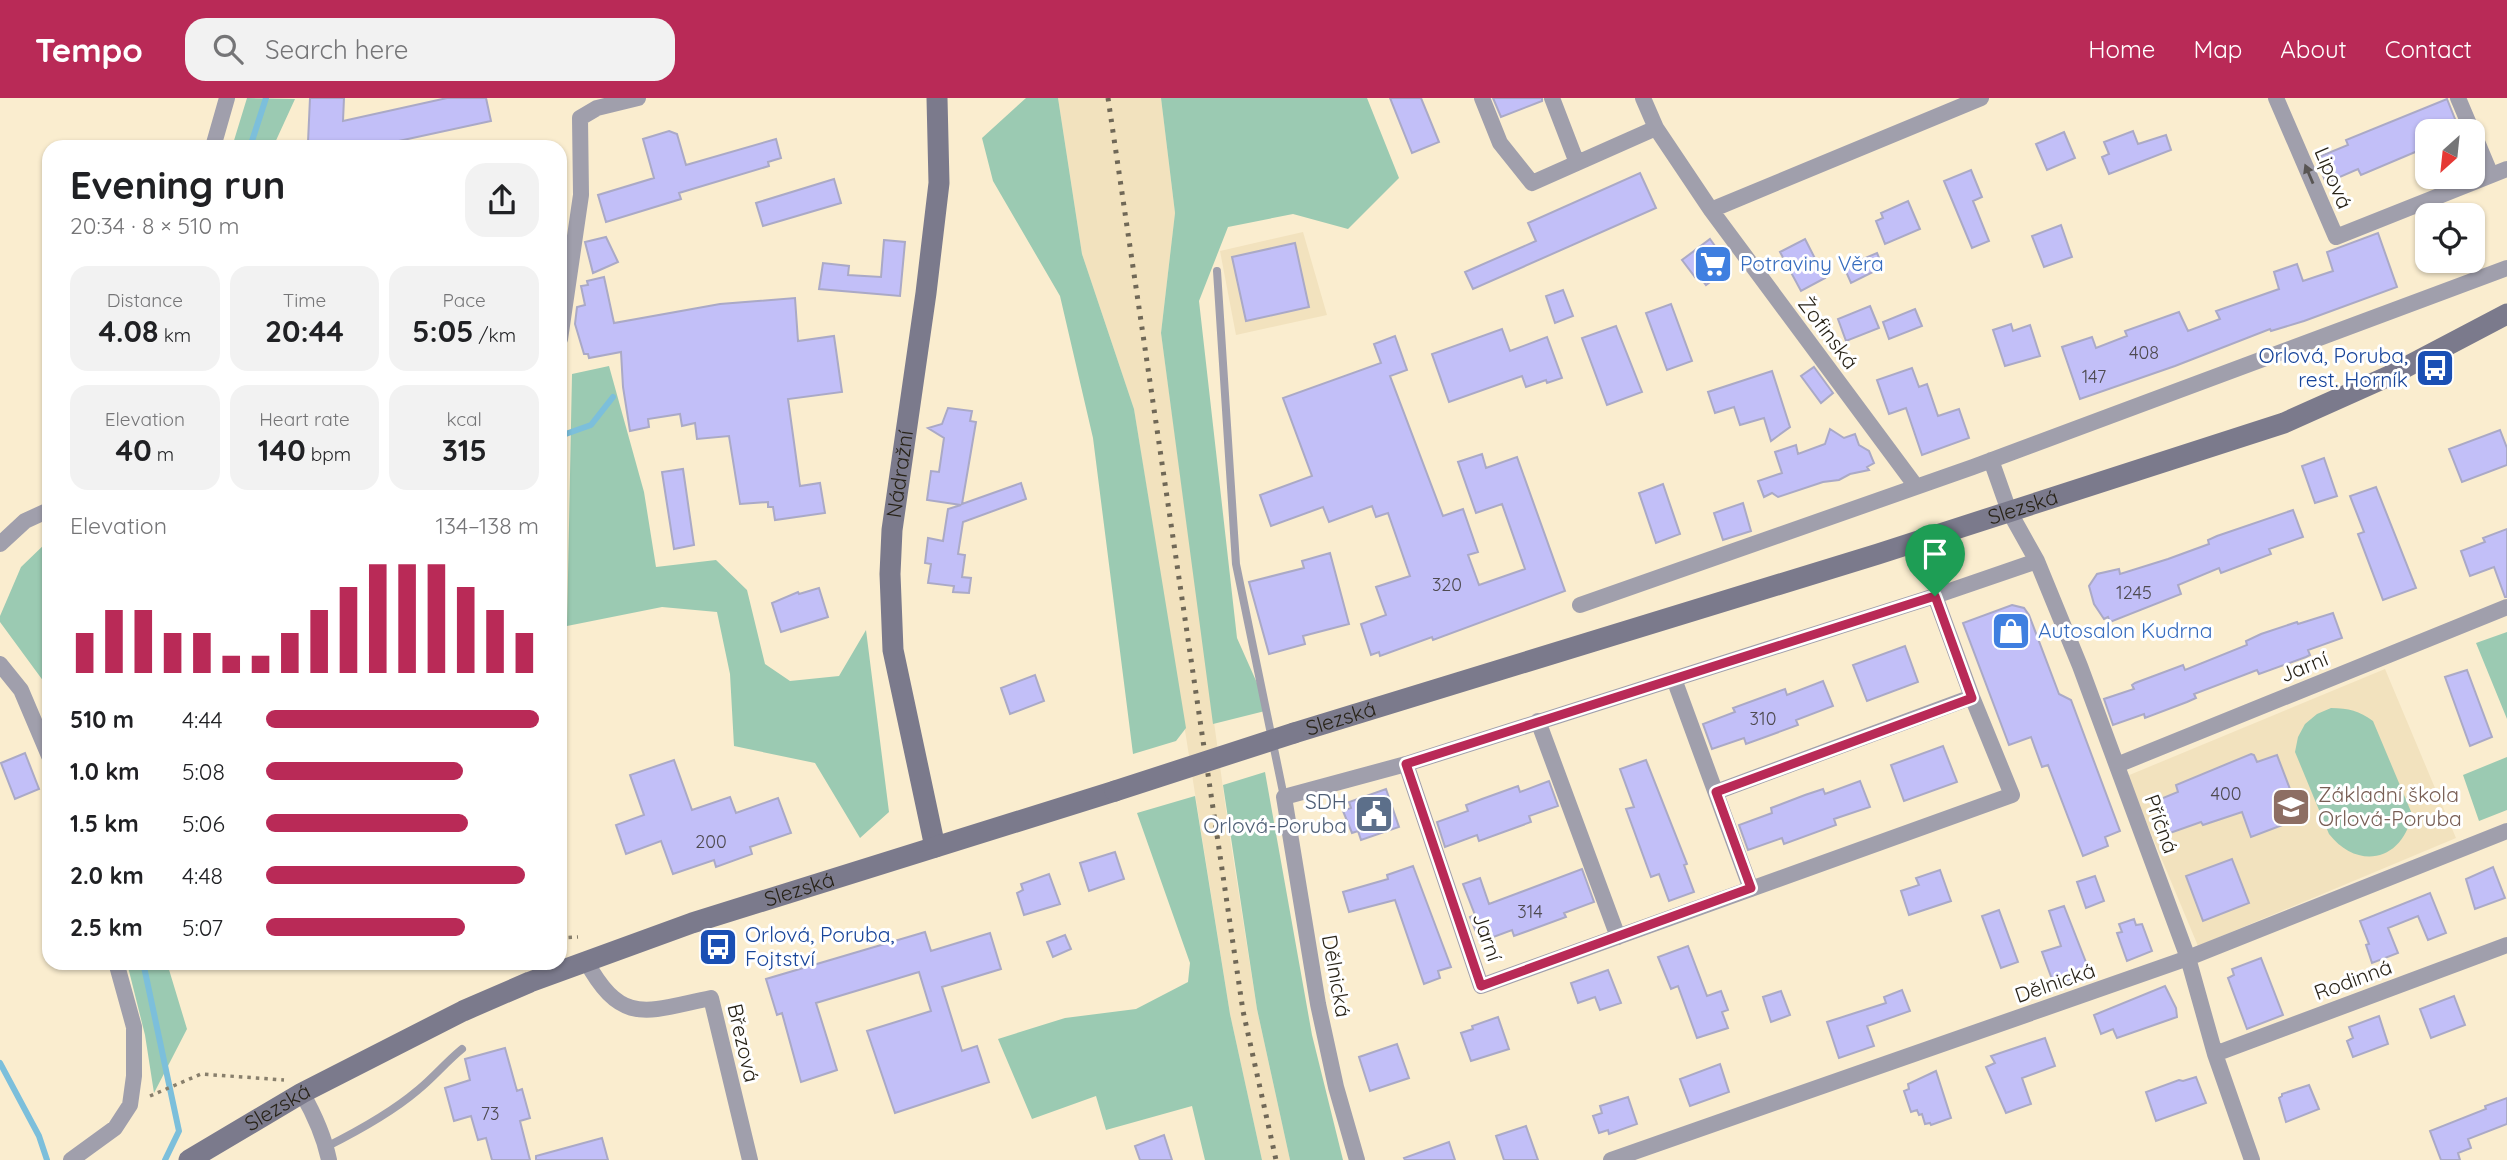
<!DOCTYPE html>
<meta charset="utf-8">
<style>
body{margin:0;font-family:Quicksand,sans-serif;background:#f2f2f2;color:#202124;height:100vh;display:flex;flex-direction:column;font-size:26px;white-space:nowrap}
*{box-sizing:border-box;margin:0}
p{font-size:23px;color:#757577}
.icon{flex:none;width:38px;height:38px;fill:none;stroke:currentColor;stroke-width:2;stroke-linecap:round;stroke-linejoin:round}
.map{position:relative;flex:1;overflow:hidden}
.sheet{position:absolute;left:42px;top:42px;width:525px;height:830px;display:flex;flex-direction:column;background:#fff;border-radius:21px;box-shadow:0 2px 5px #0004}
.sheet>*{flex:none}
.needle{width:46px;rotate:207deg}
.fabs{position:absolute;left:2415px;top:21px;display:grid;gap:14px}
.fabs a{display:grid;place-items:center;width:70px;height:70px;border-radius:14px;background:#fff;box-shadow:0 2px 5px #0004;font-size:35px}
.pin{position:absolute;display:grid;place-items:center;width:60px;height:60px;color:#fff;margin:-72px -30px;border-radius:50% 50% 50% 0;rotate:-45deg;box-shadow:0 0 7px #0007}
.pin .icon{rotate:45deg}
.round{display:grid;place-items:center;flex:none;width:74px;height:74px;border-radius:21px;background:#f2f2f2}
.summary{display:flex;align-items:center;justify-content:space-between;height:119px;padding:0 28px}
h1{font-size:38px;font-weight:700;line-height:52px}
.metrics{display:grid;grid-template-columns:repeat(3,1fr);gap:10px;height:119px;padding:7px 28px}
.metrics div{display:grid;align-content:center;border-radius:18px;background:#f2f2f2;text-align:center}
.metrics b{font-size:30px;font-weight:700}
.metrics small{font-size:19px;font-weight:400}
.metrics p{font-size:19px}
.chart{height:196px;padding:14px 28px}
.chart p{display:flex;justify-content:space-between}
.chart svg{width:100%;height:126px;margin-top:7px;stroke:#b92a57;stroke-width:6}
ul{padding:0 28px;list-style:none;font-size:23px}
li{display:grid;grid-template-columns:112px 84px 1fr;align-items:center;height:52px}
li i{height:18px;border-radius:9px;background:#b92a57}
header{display:flex;align-items:center;gap:42px;box-sizing:border-box;height:98px;padding:0 35px;background:#b92a57;color:#fff}
header strong{font-size:33px}
nav{display:flex;gap:38px;margin-inline-start:auto;font-size:24px}
.search{width:490px;height:63px;background:#f2f2f2;display:flex;align-items:center;gap:18px;box-sizing:border-box;padding:0 24px;border-radius:21px;color:#757577;font-size:26px}
.map>svg:first-child{display:block}
.built{fill:#f2e2be}
.green{fill:#9bcab2}
.lines{fill:none;stroke-linecap:round;stroke-linejoin:round}
.stream{stroke:#7cbfdb;stroke-width:6}
.building{fill:#c2bff8;stroke:#aaa9c6;stroke-width:2}
.path{stroke:#887f6c;stroke-width:3.5;stroke-dasharray:3.5 5;stroke-linecap:butt}
.lane{stroke:#a09fac;stroke-width:8}
.street{stroke:#a09fac;stroke-width:16}
.secondary{stroke:#7b7a8c;stroke-width:21}
.rail{stroke:#706857;stroke-width:5;stroke-dasharray:3.5 7;stroke-linecap:butt}
.secondary-bridge{stroke:#7b7a8c;stroke-width:21}
.oneway{fill:#585553}
.route-casing{stroke:#fff;stroke-width:14}
.route{stroke:#b92a57;stroke-width:9}
.labels{text-anchor:middle;stroke-width:6;stroke-linejoin:round;paint-order:stroke}
.number-label{font-size:18px;fill:#4e4a50}
.street-label{font-size:21px;fill:#282318;stroke:#fff}
.shop-label{font-size:21px;fill:#366cbe;stroke:#fff;text-anchor:start}
.transit-label{font-size:21px;fill:#164399;stroke:#fff;text-anchor:end}
.education-label{font-size:21px;fill:#785e54;stroke:#fff;text-anchor:start}
.service-label{font-size:21px;fill:#4e5e75;stroke:#fff;text-anchor:end}
</style>
<header>
<strong>Tempo</strong>
<div class="search"><svg class="icon" aria-label="search" viewBox="0 0 24 24"><circle cx="10" cy="10" r="6"/><path d="M15 15l6 6"/></svg>Search here</div>
<nav><a>Home</a><a>Map</a><a>About</a><a>Contact</a></nav>
</header>
<div class="map">
<svg width="2507" height="1062" viewBox="0 0 2507 1062">
<rect width="100%" height="100%" fill="#faedcf"/>
<path class="built" d="M1058,0H1161L1175,115L1161,235L1229,734L1257,911L1290,1062H1262L1230,916L1134,311L1082,156Z
M1303,134L1327,217L1236,237L1220,153Z
M2385,571L2456,740L2198,848L2127,678Z"/>
<path class="green" d="M247,0L295,1L273,49H232Z
M1026,0H1058L1082,156L1134,311L1186,630L1176,643L1133,656L1093,340L1060,198L993,83L982,40Z
M1161,0H1367L1399,80L1348,131L1293,116L1228,129L1199,203L1237,540L1269,612L1213,626L1161,235L1175,115Z
M609,268L644,394L656,469L716,462L747,492L765,566L790,583L839,578L866,532L889,714L860,740L815,665L734,648L730,576L717,514L662,509L567,528L572,276Z
M49,442V597L44,584L0,524V518L21,469Z
M2507,534V621L2476,545Z
M2331,610C2349,610 2359,613 2373,623L2412,716C2403,763 2358,773 2329,736L2295,654L2298,639L2305,626L2317,616Z
M2507,659V712L2479,723L2463,677Z
M1265,674L1312,937L1343,1062H1290L1257,911L1223,687Z
M1195,698L1230,916L1262,1062H1205L1192,1008L1106,1032L1096,998L1032,1021L998,941L1065,920L1136,911L1188,884L1190,865L1137,715Z
M127,865H167L187,931L154,995L145,937Z"/>
<g class="lines">
<path class="stream" d="M250,49L266,0
M560,338L591,327L613,299
M143,864L179,1033L165,1062
M0,965L39,1038L47,1062"/>
</g>
<path class="building" d="M310,0H344L343,23L447,0H486L491,23L371,49H358L357,46L308,44Z
M1390,0H1421L1439,44L1412,55Z
M1493,0H1542V3L1501,19Z
M2447,1L2457,26L2440,33H2427V49L2361,77L2358,71L2326,85L2316,60L2348,47L2346,42Z
M669,33L677,36L686,67L776,41L781,60L768,64L769,68L679,95L681,101L606,124L598,97L654,80L643,41Z
M2133,33L2138,46L2166,37L2171,52L2109,76L2102,59L2109,56L2104,44Z
M2064,34L2075,60L2047,72L2036,46Z
M1971,72L1982,99L1973,103L1989,143L1972,150L1944,83Z
M1640,75L1656,110L1473,191L1465,174L1536,143L1528,125Z
M834,81L841,105L763,128L756,105Z
M1908,103L1920,131L1885,146L1876,123L1883,120L1881,115Z
M2061,127L2072,159L2044,169L2032,138Z
M2378,135L2397,189L2304,223L2271,233L2270,231L2175,268L2080,301L2062,249L2092,239L2096,250L2127,238L2125,233L2179,214L2188,233L2220,221L2216,213L2279,191L2274,174L2297,166L2303,183L2333,173L2327,154Z
M606,139L618,164L593,175L585,144Z
M1710,141L1730,169L1706,187L1699,178L1695,179L1682,162Z
M1805,141L1825,180L1801,193L1780,154Z
M884,142L905,144L900,198L819,191L823,165L849,168L848,177L881,179Z
M1295,145L1309,209L1246,223L1232,159Z
M1877,155L1883,169L1851,185L1844,169Z
M604,179L614,225L720,206L795,200L798,243L834,238L842,294L788,301L800,388L820,385L825,415L775,422L773,409H768V404L740,406L729,338L697,341L695,325L682,328L680,316L648,321L649,329L630,333L623,289L621,254L589,260L588,256H584L575,226L577,209L585,207L581,188L588,187L587,183Z
M1563,192L1573,218L1555,225L1546,198Z
M1671,206L1692,263L1667,272L1646,215Z
M1870,208L1879,230L1846,243L1838,221Z
M1915,211L1922,228L1889,241L1883,224Z
M2011,226L2013,233L2030,227L2040,258L2005,268L1993,232Z
M1616,228L1642,294L1607,307L1582,240Z
M1502,231L1510,253L1547,239L1562,280L1547,285L1546,282L1526,289L1522,278L1449,304L1432,256Z
M1395,238L1407,272L1390,278L1443,418L1463,411L1478,454L1468,457L1479,487L1525,471L1502,406L1476,415L1458,364L1482,356L1486,370L1517,359L1565,493L1433,542L1432,539L1380,558L1379,554L1371,557L1361,526L1386,517L1376,489L1410,478L1388,415L1376,419L1372,408L1329,424L1323,409L1271,428L1260,397L1312,378L1283,300L1381,265L1374,246Z
M1814,269L1833,295L1821,305L1801,278Z
M1912,270L1919,289L1927,286L1938,318L1959,311L1969,340L1922,357L1906,310L1889,316L1877,282Z
M1772,273L1790,329L1771,343L1764,320L1740,327L1734,309L1715,315L1708,294Z
M948,310L972,313L970,323L976,324L962,406L1021,385L1026,401L963,424L958,456L965,457L962,479L971,480L969,495L953,494L954,488L928,485L931,466L925,465L928,440L943,443L948,411L961,407L927,402L931,373L939,374L944,340L928,330L942,326Z
M1830,331L1844,340L1855,336L1859,347L1869,353L1874,365L1867,369L1869,372L1850,376L1839,382L1823,384L1778,399L1772,395L1764,399L1758,383L1782,375L1775,354L1796,347L1798,356L1825,346Z
M2500,332L2507,350V367L2462,384L2449,351Z
M2324,360L2337,398L2315,405L2302,368Z
M683,371L694,447L674,451L662,374Z
M1663,386L1680,436L1656,445L1639,395Z
M2376,389L2416,490L2383,502L2358,436L2364,434L2350,398Z
M1743,405L1751,433L1723,442L1714,415Z
M2293,412L2303,439L2269,451L2271,456L2221,475L2219,470L2178,487L2181,496L2110,524L2108,519L2104,521L2094,506L2089,488L2097,476L2119,471L2120,476L2168,461L2209,446L2208,442L2217,438Z
M2507,431V499H2505L2494,469L2470,478L2461,453L2485,444L2483,440Z
M1330,455L1349,526L1303,538L1305,546L1269,556L1249,484L1304,470L1302,463Z
M819,490L828,519L781,534L772,505L798,494L799,496Z
M2012,507L2024,510L2029,517L2059,596L2071,602L2120,733L2105,739L2108,748L2083,758L2048,667L2042,669L2031,639L2009,647L1963,525Z
M2333,515L2342,540L2308,552L2310,557L2306,559L2259,576L2257,572L2194,596L2196,600L2187,604L2145,620L2144,616L2113,627L2104,601L2134,591L2132,587L2135,585L2183,567L2185,572L2247,547L2246,543L2261,536L2297,524L2298,526Z
M1905,548L1918,584L1867,603L1853,567Z
M2467,572L2492,639L2470,648L2445,579Z
M1035,577L1044,603L1010,616L1001,590Z
M1823,583L1833,608L1796,622L1798,627L1746,646L1744,640L1712,651L1703,626L1735,614L1733,610L1785,591L1787,597Z
M1943,648L1957,684L1904,703L1891,667Z
M25,655L39,691L15,701L1,665Z
M2251,656L2254,657L2257,664L2277,657L2301,720L2251,739L2242,714L2203,727L2201,724L2170,735L2158,702L2178,694L2176,687Z
M674,662L692,712L730,699L736,715L778,700L791,735L750,749L752,756L716,769L714,762L673,776L661,743L626,756L616,727L644,717L630,677Z
M1646,662L1687,766L1684,767L1694,794L1669,803L1659,776L1651,779L1626,711L1634,709L1620,671Z
M1549,683L1558,708L1529,718L1531,724L1479,743L1477,737L1445,749L1437,724L1468,713L1466,707L1482,701L1518,688L1520,694Z
M1860,683L1870,709L1834,721L1836,727L1784,746L1782,740L1748,752L1739,727L1772,715L1771,710L1805,697L1823,691L1825,696Z
M1386,691L1399,729L1361,742L1358,733L1352,735L1343,713L1351,710L1349,704Z
M1115,754L1124,781L1089,793L1080,765Z
M2232,761L2249,805L2203,823L2186,778Z
M1413,768L1451,869L1438,873L1440,880L1424,886L1395,802L1349,814L1343,794L1388,781L1387,777Z
M2493,769L2505,800L2475,811L2466,781Z
M1582,771L1594,804L1564,815L1566,819L1514,838L1512,832L1480,844L1470,819L1475,817L1463,786L1480,780L1489,806Z
M1940,772L1951,803L1909,817L1901,793L1919,787L1916,780Z
M1049,776L1060,806L1024,817L1017,795L1023,792L1021,786Z
M2095,778L2104,803L2086,810L2077,784Z
M2430,795L2446,835L2428,842L2418,818L2388,830L2398,855L2372,865L2366,847L2369,846L2360,823Z
M2064,808L2089,872L2083,874L2084,877L2062,885L2061,881L2053,884L2042,854L2061,848L2049,813Z
M1999,812L2018,864L2001,870L1982,818Z
M2134,821L2136,827L2142,826L2152,853L2127,863L2117,835L2122,834L2119,826Z
M925,834L931,853L990,835L1001,871L942,889L962,953L977,948L989,984L895,1015L867,933L931,913L919,874L816,905L837,972L801,984L782,915L777,917L766,881Z
M1065,837L1071,851L1053,859L1047,844Z
M1688,848L1707,898L1721,893L1728,912L1722,914L1728,930L1697,940L1678,888L1671,891L1658,859Z
M2261,860L2283,917L2247,931L2228,880L2234,877L2232,871Z
M1608,872L1621,905L1600,912L1595,899L1578,905L1571,885Z
M2165,888L2176,910L2177,919L2117,940L2113,931L2101,936L2094,917Z
M1902,892L1910,913L1867,928L1874,948L1839,960L1827,924L1886,905L1884,899Z
M1781,893L1790,917L1771,924L1763,899Z
M2454,898L2465,927L2431,940L2420,911Z
M2379,918L2388,946L2353,959L2347,943L2353,940L2349,929Z
M1498,919L1509,951L1471,963L1461,935L1473,931L1472,928Z
M2045,940L2055,968L2022,980L2031,1006L2006,1015L1986,969L1995,965L1991,958Z
M1397,946L1409,980L1370,993L1359,959Z
M505,950L517,993L522,991L530,1020L520,1023L530,1062H492L486,1040L478,1042L471,1018L454,1023L445,990L470,982L465,961Z
M1720,966L1729,994L1690,1008L1680,981Z
M1936,973L1951,1020L1931,1027L1930,1025L1925,1026L1922,1016L1919,1017L1917,1012L1911,1014L1904,993L1909,991L1908,986Z
M2196,979L2206,1005L2156,1023L2146,994L2179,982L2183,983Z
M2309,987L2319,1011L2286,1024L2279,1000L2282,998V996Z
M1628,999L1637,1026L1609,1036L1608,1032L1599,1035L1593,1018L1602,1015L1600,1008Z
M2507,1000V1026L2468,1041L2471,1050L2458,1055L2460,1062H2441L2430,1033L2486,1011L2485,1008Z
M1526,1028L1538,1062H1504L1496,1038Z
M1164,1037L1172,1062H1140L1135,1048Z
M602,1040L608,1062H536V1058Z
M1449,1044L1455,1062H1405L1404,1060Z"/>
<g class="lines">
<path class="path" d="M560,840L578,839
M150,998L201,976L284,982"/>
<path class="lane" d="M1217,173L1236,466L1284,699
M326,1049C358,1033 391,1015 418,992C434,979 446,964 462,951"/>
<path class="street" d="M1482,0L1500,45L1532,85L1656,30
M1552,0L1577,65
M1643,0L1656,30L1711,112L1915,387
M2276,0L2336,139L2507,71
M2458,0L2472,33
M2473,34L2491,77
M213,49L227,0
M1711,112L1981,0
M560,241L581,97L580,20L597,10L638,0
M1991,362L2009,413L2037,463L2080,568L2188,860L2215,956L2252,1062
M0,446L25,423L49,412
M1580,507L1973,369L2507,170
M0,566L21,592L49,658
M1674,581L1751,791
M1538,623L1618,839
M1406,666L1481,888L2012,697L1972,599L1935,498
M2117,667L2507,509
M1716,694L1972,599
M586,863C622,929 647,913 711,900L750,1062
M2215,956L2507,847
M302,995C314,1016 324,1038 329,1062
M71,1062L115,1030L130,1007L134,978V929L116,864
M1357,1062L1336,989L1318,906L1284,699L1406,666L1935,498L2037,463
M1611,1062L2188,860L2507,733"/>
<g class="secondary">
<path id="s1" d="M1294,635L1878,456L2284,325L2389,278L2507,216"/>
<path id="s2" d="M935,749L893,552L890,476L892,432L926,195L939,85L937,0"/>
<path id="s3" d="M189,1062L302,995L463,913L530,884L692,825L1115,693"/>
</g>
<path class="rail" d="M1108,0L1243,913L1276,1062"/>
<path class="secondary-bridge" d="M1115,693L1294,635"/>
</g>
<defs><path id="oneway-solid" d="M-6-.8H1V-3.2L6.5 0L1 3.2V.8H-6Z" transform="scale(1.75)"/></defs>
<use class="oneway" href="#oneway-solid" transform="translate(2309 76) rotate(-113)"/>
<g class="lines">
<g class="route-casing">
<path id="route" d="M1935,498L1972,600L1716,694L1751,790L1481,888L1406,666Z"/>
</g>
<use href="#route" class="route"/>
</g>
<defs>
<g id="supermarket-square" transform="scale(2.0125)"><rect x="-9" y="-9" width="18" height="18" rx="4" fill="#3f7fe0" stroke="#fff"/><path d="M-6-5.5h2.5l.6 2H6L4.5 2H-2.5L-4.4-4H-6ZM-1.5 3.2a1.3 1.3 0 1 0 .1 0ZM3 3.2a1.3 1.3 0 1 0 .1 0Z" fill="#fff"/></g>
<g id="bus-square" transform="scale(2.0125)"><rect x="-9" y="-9" width="18" height="18" rx="4" fill="#1a4fb4" stroke="#fff"/><path d="M-5-6H5V4H4V6H2V4H-2V6H-4V4H-5ZM-3.5-4V0h7V-4ZM-3.5 1.2v1.5H-2V1.2ZM2 1.2v1.5H3.5V1.2Z" fill="#fff"/></g>
<g id="shop-square" transform="scale(2.0125)"><rect x="-9" y="-9" width="18" height="18" rx="4" fill="#3f7fe0" stroke="#fff"/><path d="M-5-2.5h2.3a2.7 3.5 0 0 1 5.4 0H5L5.5 6h-11ZM-1.5-2.5h3a1.5 2.3 0 0 0-3 0Z" fill="#fff"/></g>
<g id="school-square" transform="scale(2.0125)"><rect x="-9" y="-9" width="18" height="18" rx="4" fill="#8d6e63" stroke="#fff"/><path d="M0-5L7-2L0 1L-7-2ZM-4 1L0 2.5L4 1V4Q0 6-4 4Z" fill="#fff"/></g>
<g id="civic-square" transform="scale(2.0125)"><rect x="-9" y="-9" width="18" height="18" rx="4" fill="#5c6f8a" stroke="#fff"/><path d="M-.6-6.5H3V-4.5H.6V-3L4-1V1h2V6H-6V1h2V-1L-.6-3ZM-1.2 2.5V6h2.4V2.5Z" fill="#fff"/></g>
</defs>
<g fill-rule="evenodd">
<use href="#supermarket-square" x="1713" y="166"/>
<use href="#bus-square" x="2435" y="270"/>
<use href="#shop-square" x="2011" y="533"/>
<use href="#school-square" x="2291" y="709"/>
<use href="#civic-square" x="1374" y="716"/>
<use href="#bus-square" x="718" y="849"/>
</g>
<g class="labels">
<g class="number-label">
<text x="2144" y="261">408</text>
<text x="2094" y="285">147</text>
<text x="1447" y="493">320</text>
<text x="2134" y="501">1245</text>
<text x="1763" y="627">310</text>
<text x="2226" y="702">400</text>
<text x="711" y="750">200</text>
<text x="1530" y="820">314</text>
<text x="490" y="1022">73</text>
</g>
<g class="street-label">
<text transform="translate(2333 80) rotate(67)" y="7">Lipová</text>
<text transform="translate(1828 235) rotate(53)" y="7">Žofinská</text>
<text dy="7" stroke="none"><textPath href="#s2" startOffset="378">Nádražní</textPath></text>
<text dy="7" stroke="none"><textPath href="#s1" startOffset="763">Slezská</textPath></text>
<text transform="translate(2304 569) rotate(-22)" y="7">Jarní</text>
<text dy="7" stroke="none"><textPath href="#s1" startOffset="49">Slezská</textPath></text>
<text transform="translate(2161 726) rotate(70)" y="7">Příčná</text>
<text dy="7" stroke="none"><textPath href="#s3" startOffset="670">Slezská</textPath></text>
<text transform="translate(1487 839) rotate(71)" y="7">Jarní</text>
<text transform="translate(1336 878) rotate(80)" y="7">Dělnická</text>
<text transform="translate(2353 882) rotate(-20)" y="7">Rodinná</text>
<text transform="translate(2055 885) rotate(-19)" y="7">Dělnická</text>
<text transform="translate(743 945) rotate(77)" y="7">Březová</text>
<text dy="7" stroke="none"><textPath href="#s3" startOffset="103">Slezská</textPath></text>
</g>
<g class="shop-label">
<text x="1740" y="173">Potraviny Věra</text>
<text x="2038" y="540">Autosalon Kudrna</text>
</g>
<g class="transit-label">
<text x="2408" y="265">Orlová, Poruba,<tspan x="2408" dy="24">rest. Horník</tspan></text>
<text x="745" y="844" text-anchor="start">Orlová, Poruba,<tspan x="745" dy="24">Fojtství</tspan></text>
</g>
<g class="education-label">
<text x="2318" y="704">Základní škola<tspan x="2318" dy="24">Orlová-Poruba</tspan></text>
</g>
<g class="service-label">
<text x="1347" y="711">SDH<tspan x="1347" dy="24">Orlová-Poruba</tspan></text>
</g>
</g>
</svg>
<div class="fabs">
<a><svg class="needle" viewBox="-14 -14 28 28"><path d="M0-13l5 13h-10z" fill="#e53935"/><path d="M0 13l5-13h-10z" fill="#757577"/></svg></a>
<a><svg class="icon" aria-label="locate" viewBox="0 0 24 24"><circle cx="12" cy="12" r="6"/><path d="M12 2v4M12 18v4M2 12h4M18 12h4"/></svg></a>
</div>
<div class="pin" style="left:1935px;top:498px;background:#1e9e55"><svg class="icon" aria-label="arrive" viewBox="0 0 24 24"><path d="M6 21V4h12l-3 4 3 4H6"/></svg></div>
<section class="sheet">
<div class="summary"><div><h1>Evening run</h1><p>20:34 · 8 × 510 m</p></div><a class="round"><svg class="icon" aria-label="share" viewBox="0 0 24 24"><path d="M12 15V3M7 8l5-5 5 5M5 13v7h14v-7"/></svg></a></div>
<div class="metrics">
<div><p>Distance</p><b>4.08<small> km</small></b></div>
<div><p>Time</p><b>20:44</b></div>
<div><p>Pace</p><b>5:05<small> /km</small></b></div>
</div>
<div class="metrics">
<div><p>Elevation</p><b>40<small> m</small></b></div>
<div><p>Heart rate</p><b>140<small> bpm</small></b></div>
<div><p>kcal</p><b>315</b></div>
</div>
<div class="chart"><p><span>Elevation</span>134–138 m</p>
<svg viewBox="0 0 160 44" preserveAspectRatio="none"><path d="M5 44V30M15 44V22M25 44V22M35 44V30M45 44V30M55 44V38M65 44V38M75 44V30M85 44V22M95 44V14M105 44V6M115 44V6M125 44V6M135 44V14M145 44V22M155 44V30"/></svg>
</div>
<ul>
<li><b>510 m</b>4:44<i style="width:100%"></i></li>
<li><b>1.0 km</b>5:08<i style="width:72%"></i></li>
<li><b>1.5 km</b>5:06<i style="width:74%"></i></li>
<li><b>2.0 km</b>4:48<i style="width:95%"></i></li>
<li><b>2.5 km</b>5:07<i style="width:73%"></i></li>
</ul>
</section>
</div>
